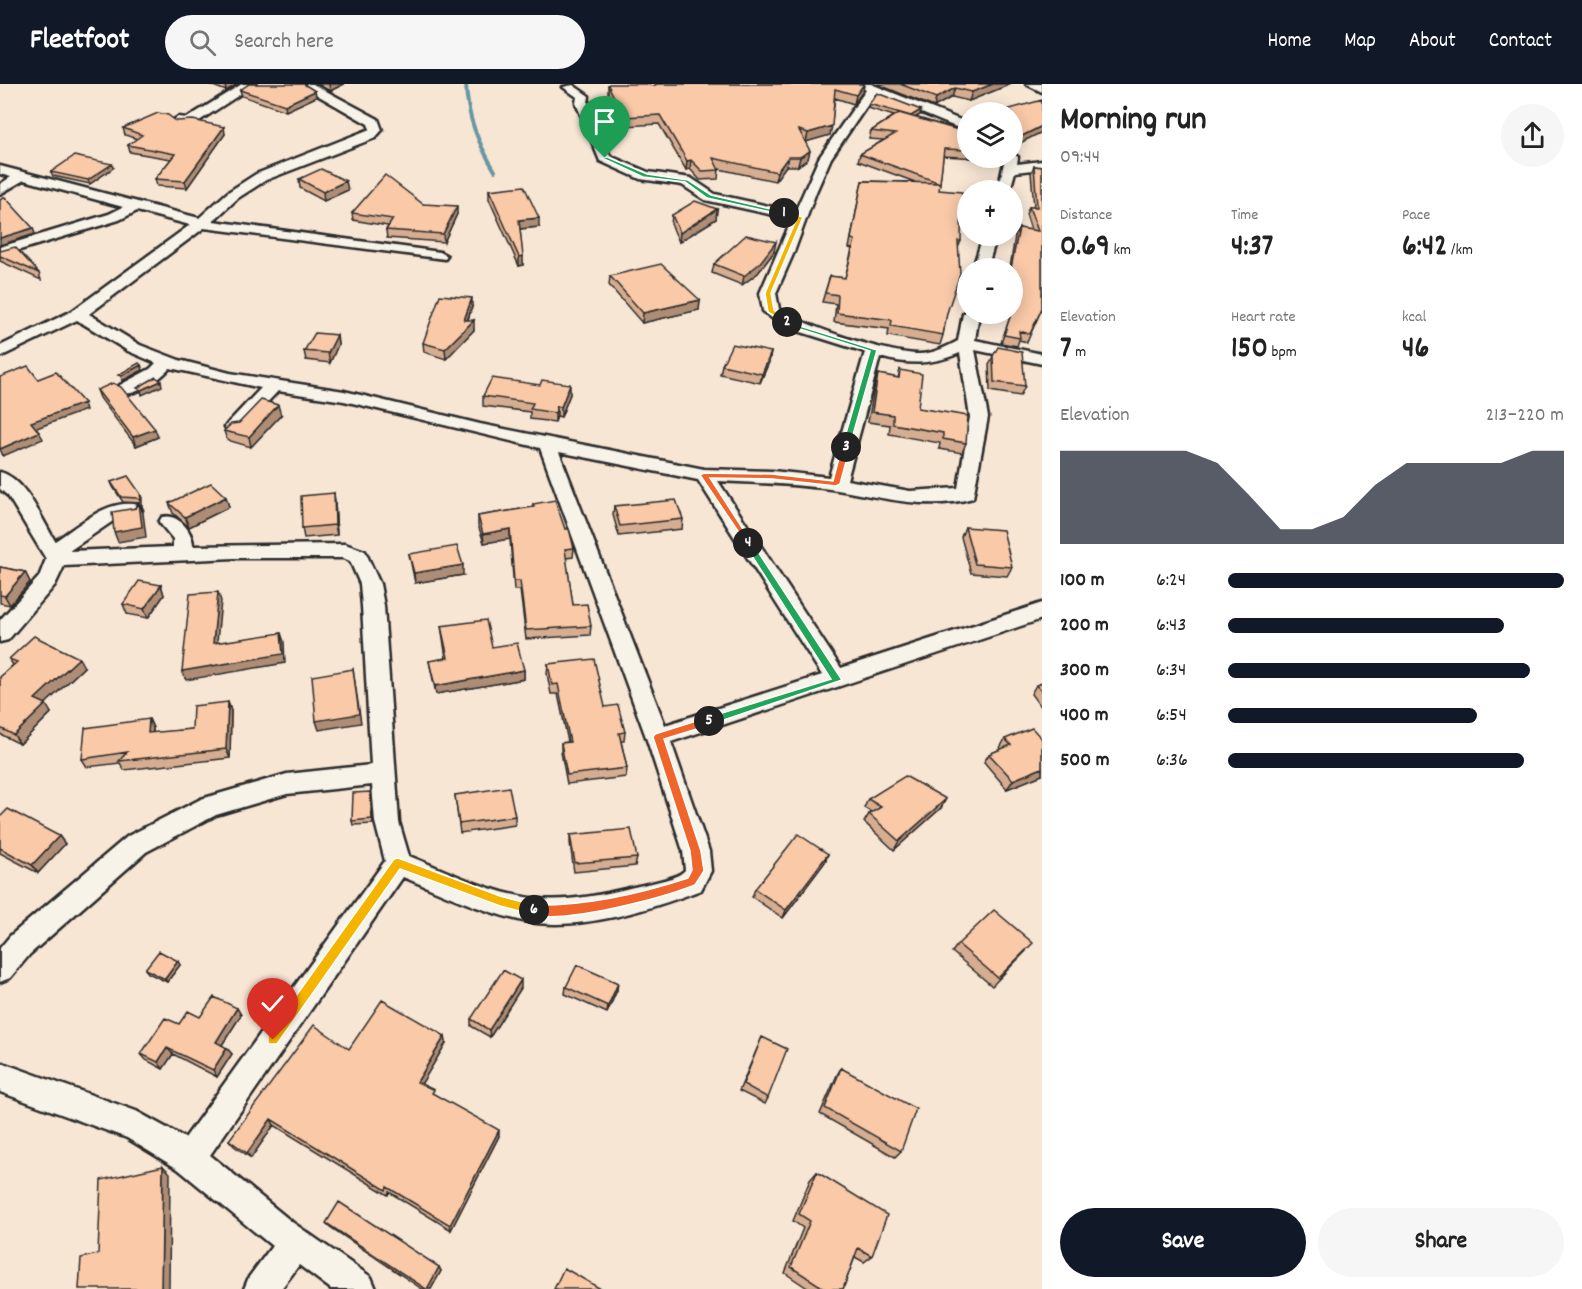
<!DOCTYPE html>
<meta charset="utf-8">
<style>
body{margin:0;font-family:Dekko,sans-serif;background:#f6f6f6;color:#222;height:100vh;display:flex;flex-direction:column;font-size:22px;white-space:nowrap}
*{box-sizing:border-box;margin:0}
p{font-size:20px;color:#767676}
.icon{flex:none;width:33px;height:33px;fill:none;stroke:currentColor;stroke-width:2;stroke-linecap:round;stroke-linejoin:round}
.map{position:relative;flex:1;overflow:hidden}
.panel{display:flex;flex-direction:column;background:#fff;width:540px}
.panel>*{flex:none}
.tools{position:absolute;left:957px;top:18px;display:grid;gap:12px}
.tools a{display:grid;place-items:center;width:66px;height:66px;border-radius:50%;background:#fff;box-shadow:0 3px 15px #0003;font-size:30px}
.pin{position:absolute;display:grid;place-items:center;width:51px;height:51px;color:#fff;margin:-62px -26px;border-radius:50% 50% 50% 0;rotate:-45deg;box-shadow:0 0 6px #0007}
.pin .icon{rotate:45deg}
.km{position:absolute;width:30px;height:30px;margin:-15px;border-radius:50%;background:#222;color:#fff;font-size:16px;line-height:30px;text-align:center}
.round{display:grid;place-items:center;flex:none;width:63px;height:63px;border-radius:32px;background:#f6f6f6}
.summary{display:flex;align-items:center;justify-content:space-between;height:102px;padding:0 18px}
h1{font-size:33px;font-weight:700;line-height:45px}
.metrics{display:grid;grid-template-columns:repeat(3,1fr);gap:9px;height:102px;padding:6px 18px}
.metrics div{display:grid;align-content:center}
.metrics b{font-size:30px;font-weight:700}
.metrics small{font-size:16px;font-weight:400}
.metrics p{font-size:16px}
.chart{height:168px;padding:12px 18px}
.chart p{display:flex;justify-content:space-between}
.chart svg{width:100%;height:108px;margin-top:6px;fill:#111827;opacity:.7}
.action{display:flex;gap:12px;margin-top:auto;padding:12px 18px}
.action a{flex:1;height:69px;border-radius:36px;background:#111827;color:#fff;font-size:24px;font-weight:700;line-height:69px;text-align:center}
.action a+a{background:#f6f6f6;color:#222}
ul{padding:0 18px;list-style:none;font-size:20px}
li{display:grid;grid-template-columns:96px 72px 1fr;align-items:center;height:45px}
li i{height:15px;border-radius:8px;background:#111827}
header{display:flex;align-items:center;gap:36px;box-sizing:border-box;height:84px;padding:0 30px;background:#111827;color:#fff}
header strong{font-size:28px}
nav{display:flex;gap:33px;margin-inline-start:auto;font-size:21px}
.search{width:420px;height:54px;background:#f6f6f6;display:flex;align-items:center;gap:15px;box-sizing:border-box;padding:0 21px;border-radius:33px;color:#767676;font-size:22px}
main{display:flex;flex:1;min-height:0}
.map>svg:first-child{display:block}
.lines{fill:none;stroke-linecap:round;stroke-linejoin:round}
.stream{stroke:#6896a1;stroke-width:4}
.street-casing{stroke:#2b2b2b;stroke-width:5}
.street{fill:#f7f3e8;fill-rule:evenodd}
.wall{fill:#d6ad90;stroke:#2b2b2b;stroke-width:1.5}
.shaded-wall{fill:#ae8d76;stroke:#2b2b2b;stroke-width:1.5}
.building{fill:#f9c9a8;stroke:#2b2b2b;stroke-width:1.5}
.split-1{fill:#22a559;stroke:#fff;stroke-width:1.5}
.split-2{fill:#f5b400;stroke:#fff;stroke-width:1.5}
.split-3{fill:#22a559;stroke:#fff;stroke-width:1.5}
.split-4{fill:#f0652b;stroke:#fff;stroke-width:1.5}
.split-5{fill:#22a559;stroke:#fff;stroke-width:1.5}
.split-6{fill:#f0652b;stroke:#fff;stroke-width:1.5}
.split-7{fill:#f5b400;stroke:#fff;stroke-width:1.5}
</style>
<header>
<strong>Fleetfoot</strong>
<div class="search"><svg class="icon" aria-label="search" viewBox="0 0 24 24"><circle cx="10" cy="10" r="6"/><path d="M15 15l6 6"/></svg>Search here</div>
<nav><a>Home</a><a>Map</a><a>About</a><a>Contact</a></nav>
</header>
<main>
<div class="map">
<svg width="1042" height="1205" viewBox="0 0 1042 1205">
<rect width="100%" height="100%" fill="#f8e6d5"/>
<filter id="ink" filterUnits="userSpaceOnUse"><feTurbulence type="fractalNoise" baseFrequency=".0167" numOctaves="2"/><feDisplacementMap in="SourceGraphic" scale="12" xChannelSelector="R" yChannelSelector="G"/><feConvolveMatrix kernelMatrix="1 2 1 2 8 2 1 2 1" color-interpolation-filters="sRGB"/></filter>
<g filter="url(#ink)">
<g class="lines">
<path class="stream" d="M466,0C467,33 478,59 495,87"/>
<g class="street-casing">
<path id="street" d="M242,0H256L193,41H178L172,37L178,33L187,34Z
M298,0H313L378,35L382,46L375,54L266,96L238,114L213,137L440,168L447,172L445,175L204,144L89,230L140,261L179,276L230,289L344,307L480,340L704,385L772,387L829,393L865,268L782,242L763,227L760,209L792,135L705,116L682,101L640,95L600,77L576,19L577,13L563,3L573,1L589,12L588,19L610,72L648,88L691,94L715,110L795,128L819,74L866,6L855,0H871L968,39V48L875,10L831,74L816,108L794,168L776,209L779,225C803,242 889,270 919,270C932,270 947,263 958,257L963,230L968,226V230H979L975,256L1042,270V280L975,266L988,333L973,414C928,427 881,413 837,406C797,400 757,399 718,397L841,584L1042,519V535L671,658L709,767L711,787L701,806C648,826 580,848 523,837C482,828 442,809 403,793L210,1071L292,1138L371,1193L376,1205H331L299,1181L281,1205H244L249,1193L272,1162L178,1085L127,1054L0,1008V978L136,1027L185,1054L385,777L375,738L372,701L287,710L216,731L146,768L30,870L10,894L0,898V864L10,852L128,752L201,715L287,690L371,681L362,522L360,500L350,477L343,474H234L64,482L55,501L8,556L0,558V536L39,493L46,475L8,412L0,405V388C26,395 42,436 55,457C78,442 109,413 139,421L142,426L139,431L116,435L69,467L173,463V455L159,438L162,433C178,429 193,447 193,462L345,460L365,467L380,500L384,522L399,738L409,772C450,788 494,811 539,815C573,818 609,809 643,801C654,798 678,795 685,786L683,767L646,653L540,364L344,317L278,307L240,347H228L225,343L228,339L261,304L170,284C159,296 136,313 120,309L117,305L120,301L150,285L156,279L128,267L77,236L0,273V262L72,227L190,141L137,127L119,136L0,172V163L109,130L123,123L24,96L0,110V100L11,93L0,90V82L199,134L228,108L256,90L370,45L368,40ZM960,269L970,333L958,404L910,407L847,396L880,273C908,281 932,281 960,269ZM559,368L698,396L822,591L665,641Z
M1026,0H1042V8Z
M1012,69L1018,73L1017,80L1042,77V85L1015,88L1010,106H998L1005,74H1012Z
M983,152H997L987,184H973Z"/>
</g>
<use href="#street" class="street"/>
</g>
<path class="wall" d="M208,0H238L226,7Z
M317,0H344L330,7Z
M657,0H864L863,7L854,20L835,14L830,51L805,58L808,75L798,82H786L775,97L719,85L718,95L700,96L690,85L686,86L659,40L624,42L608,9V1L653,2Z
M877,0H1011L969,17L952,13L934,23Z
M240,6L315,7L316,13L286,27L242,12Z
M869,20L921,26L920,31L915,33L958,46L968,42V74H996L995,75L943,72L939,106L961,157L958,164L943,251L940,261L888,252L889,245L834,238L836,220L822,218L830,192L845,194L852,165L849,164L862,97L915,98L858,77L860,70L884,56L869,55L871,47L894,32L868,24Z
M176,37L225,50L187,104L157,102L155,95L171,75L130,68L128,61L137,55L125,51L123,44Z
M1034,82L1042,83V224L1027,258L1019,256L1017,262L1001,259L1011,230H1012V224L1014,220L1015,199L1012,198V184H1010L1015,152L1019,144L1031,146L1026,130L1029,123H1034L1031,89Z
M113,84L90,100L53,92L51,88Z
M299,95L348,106L324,117L300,104Z
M489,106L539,143L520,145L523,181L519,182L489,115Z
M423,120L457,130L444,158L387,154L386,146L388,142L353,136L352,129Z
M717,125L716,135L679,158L671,140L672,131Z
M0,167L39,189L41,196L0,177Z
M774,168L758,189L742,201L712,189L714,180Z
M610,192L700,216L699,226L642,239L609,201Z
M472,223L468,236L474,246L446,275L424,268L423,259Z
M337,251L338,261L330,279L306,276L304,267Z
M771,268L769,278L760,299L720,290L722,281Z
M993,272L1025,302L1020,312L990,307L989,281Z
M900,286L918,324L966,359L962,369L939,365L940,359L889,350L890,341L868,338L875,300L878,290L898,294Z
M97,306L158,353L136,362L100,314Z
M570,310L561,333L557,332L555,338L530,335V328L483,322V312Z
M281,331L251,363L227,356L224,347L239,339Z
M111,398L140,409L142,414V422L139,419L123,418L113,403Z
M334,409L335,419L337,451L304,454L302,444Z
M226,413L229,423L189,443L173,429L169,419Z
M533,420L565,445L574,464L573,473L566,474L573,521L591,542L590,551L526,555L520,506H514L510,455L484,459L478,441V432L533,423Z
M614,422L683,435L682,445L619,452L613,431Z
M965,443L1012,483L1007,492L971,489L961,453Z
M409,470L463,491L415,499Z
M0,483L25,488L30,498L10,521L0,519Z
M161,501L164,511L148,534L127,530L123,520Z
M441,542L492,563L524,586V595L436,610L429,577L446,574Z
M9,575L84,583L45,620L51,629L20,660L0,650V593L13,581Z
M548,580L605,623L625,648L624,657H621L627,684L626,693L567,700L561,668V659L568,658L558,610H551L547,590Z
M1042,599V625L1031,610L1036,601Z
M228,618L231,627L230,674L124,686L120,679L87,683L82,675L149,635L153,644V649L192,645Z
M1005,655H1042V691L1007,705L984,678L989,670L1001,665L1000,664Z
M370,708L373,740L353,741L352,737Z
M455,711L515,732V741L460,749Z
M868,715L941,724L894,766L864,738L869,730L871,728L864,724Z
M0,733L59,752L65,760L38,789L0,769Z
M570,751L637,774L635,782L574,788L570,759Z
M828,770L825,778L783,834L752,813L755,805Z
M958,860L1026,867L992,902L952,868Z
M180,881L167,898L148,889L145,885Z
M566,903L617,906L607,929L565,910Z
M521,904L490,953L471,942V935Z
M237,924L241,931L222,961L232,970L217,993L173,970L163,985L146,976L141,970L179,940L200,933Z
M445,952L446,959L421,1000L435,1011L499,1052L451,1146L389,1108L388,1111L274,1041L251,1074L234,1062L229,1056L349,965Z
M762,953L768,1014L765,1020L739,1007Z
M841,984L901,1067L895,1073L820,1030L837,991Z
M817,1088L872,1172L864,1178L855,1173L843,1205H809L785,1189L803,1144L793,1137L810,1096Z
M326,1139L439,1183L441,1187L431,1205H422L330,1143Z"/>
<path class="shaded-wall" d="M225,0H238L226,7Z
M329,0H344L330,7Z
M864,0L863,7L854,20L856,11Z
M993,0H1011L969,17L972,8Z
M955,4L952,13L934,23L936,14Z
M315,7L316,13L286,27L285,21Z
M921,26L920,31L909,37L910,32Z
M832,42L830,51L806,58L808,49Z
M1042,42V48L1012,63V57Z
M224,43L225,50L187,104L185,97Z
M810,67L808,75L798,82L800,73Z
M788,73L786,82L775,97L777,88Z
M691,76L690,85L686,86L687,77Z
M112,80L113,84L90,100L88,96Z
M346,97L348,106L324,117L323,108Z
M457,122V130L444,158L443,150Z
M717,125L716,135L679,158L680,149Z
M539,134V143L519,145V136Z
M33,144L35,150L0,161V154Z
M776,158L774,168L758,189L742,201L744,192Z
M523,172V181L519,182V173Z
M472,214V223L464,245V236Z
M700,216L699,226L642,239L643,229Z
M474,236V246L446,275L445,265Z
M337,251L338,261L330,279L328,269Z
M771,268L769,278L760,299L762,290Z
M141,281L143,286L122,297L121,292Z
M161,297L162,302L142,311L141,306Z
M570,300V310L561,333V323Z
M84,319L86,326L34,345L31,338Z
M278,321L281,331L251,363L249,353Z
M557,322V332L555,338V329Z
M155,345L158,353L136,362L133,353Z
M39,348L43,355L3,372L0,365Z
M334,409L335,419L337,451L335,441Z
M226,413L229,423L189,443L185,433Z
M139,419L143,429L146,453L118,458L114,448Z
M510,445V455L484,459L483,450Z
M463,481V491L415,499L414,489Z
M25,488L30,498L10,521L5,512Z
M161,501L164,511L148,534L144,525Z
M218,508L221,517L216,568L213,559Z
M281,549L284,558L285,579L186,596L182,587Z
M79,574L84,583L41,624L35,615Z
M353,585L361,639L319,646L316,637Z
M524,586V595L436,610L435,602Z
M228,618L231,627L230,674L226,665Z
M46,620L51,629L20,660L14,651Z
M149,635L153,644L152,658L148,649Z
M1042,684V691L1007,705L1013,696Z
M946,715L941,724L894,766L899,757Z
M59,752L65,760L38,789L32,781Z
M828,770L825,778L783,834L786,826Z
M178,877L180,881L167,898L165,895Z
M521,896V904L490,953L489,946Z
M618,899L617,906L607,929L608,922Z
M237,924L241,931L220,964L216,958Z
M445,952L446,959L419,1004L417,998Z
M167,964L173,970L163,985L158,978Z
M227,964L232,970L217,993L213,986Z
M271,1035L274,1041L251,1074L247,1069Z
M499,1046V1052L451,1146L450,1141Z
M163,1082L170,1089L169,1205H161Z
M439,1183L441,1187L431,1205H427Z"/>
<path class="building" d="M249,0H304L315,7L285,21L240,6Z
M609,0H645L653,2L657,0H864L856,11L835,5L832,42L808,49L799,46L810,67L800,73H788L777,88L713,74L719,86L702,87L691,76L687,77L660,31L624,33L608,1Z
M900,0H993L972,8L955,4L936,14Z
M877,9L921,26L911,32L869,20Z
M1042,16V42L1012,57V28H999Z
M158,29L168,31L176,37L193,36L224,43L185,97L155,95L175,70L128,61L142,51L123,44Z
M899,29L958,46L966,41L968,42V66L944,65L940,99L860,70L895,50L871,47Z
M74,72L112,80L88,96L51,88Z
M1034,82L1042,83V224L1030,250L1019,247L1020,254L1004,251L1011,230H1012V226L1017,211L1019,191L1012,190V184H1011L1019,144L1038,147L1029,123H1037Z
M321,85L346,97L323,108L299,95Z
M385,91L423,120L457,122L443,150L386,146L393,135L352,129Z
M862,97L940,99L939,106L962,108L961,157H958L960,190L947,229L943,251L891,242L892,236L837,229L838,211L825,209L830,192L845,194L855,156L851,155Z
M524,102L539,134L519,136L523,172L519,173L489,106Z
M5,113L33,144L0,154V116Z
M695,117L717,125L680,149L672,131Z
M746,151L776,158L759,180L744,192L714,180Z
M15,163L39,189L0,172V167Z
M661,180L700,216L643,229L610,192Z
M440,211L472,214L464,236H474L445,265L423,259Z
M315,249L337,251L328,269L304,267Z
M732,260L771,268L762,290L722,281Z
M998,263L1022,268L1025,302L994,298L993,272Z
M139,279L141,281L121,292L118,291Z
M28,282L38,295L56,288L84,319L31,338L39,348L0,365V293Z
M900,286L922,290L918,324L968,332L966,359L943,355V349L893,340V331L872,328L878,290L899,294Z
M156,293L161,297L141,306L137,304Z
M492,294L540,301L542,296L570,300L561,323L557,322L555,329L530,325L533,319L483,312Z
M113,299L121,303L155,345L133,353L97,306Z
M261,316L278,321L249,353L224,347L231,340L239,339Z
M128,392L140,409L141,417L137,414L121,413L111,398Z
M211,399L226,413L185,433L169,419Z
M334,409L335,441L302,444L301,412Z
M555,416L565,445H569L574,464L565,465L573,521L587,520L591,542L526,546L520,497H514L510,445L483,450L478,432L534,423L533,420Z
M676,416L683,435L620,442L614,422Z
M139,419L142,443L114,448L112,428L136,424Z
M965,443L1003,446L1012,483L975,480Z
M457,462L463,481L414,489L409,470Z
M0,483L25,488L5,512L0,511Z
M139,497L161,501L144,525L123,520Z
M218,508L213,559L281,549L283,570L182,587L190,510Z
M486,536L492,563L517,559L524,586L435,602L429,577L448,574L441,542Z
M34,552L79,574L35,615L46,620L14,651L0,644V593L17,578L9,575Z
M594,575L605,623L618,621L625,648L619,649L627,684L567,691L561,659L570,658L558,600L552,601L548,580Z
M353,585L359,630L316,637L312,592Z
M1042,599V608L1036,601Z
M228,618L226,665L119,677L127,668L82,675L85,644L149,635L148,649L192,645L193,622Z
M1032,644L1042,655V684L1013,696L989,670L1011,661L1005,655Z
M905,692L946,715L899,757L869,730L881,723L868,715Z
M509,703L515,732L459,740L455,711Z
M370,708L372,735L352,737L353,709Z
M8,725L59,752L32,781L0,764V733Z
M631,745L637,774L575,779L570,751Z
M798,750L828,770L786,826L755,805Z
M994,826L1033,859L998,894L958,860Z
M159,867L178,877L165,895L145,885Z
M577,881L618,899L608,922L566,903Z
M503,886L521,896L489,946L471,935Z
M214,913L237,924L216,958L227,964L213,986L167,964L158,978L141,970L165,934L179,940L188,927L200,933Z
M382,916L445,952L417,998L434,1006L432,1009L499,1046L450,1141L387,1103L386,1106L271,1035L247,1069L229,1056L314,941L349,965Z
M762,953L787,965L768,1014L743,1000Z
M841,984L916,1025L901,1067L825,1024Z
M163,1082L161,1205H79L81,1174L98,1170L101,1096Z
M817,1088L887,1131L872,1172L858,1164L843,1205H825L791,1183L810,1137L799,1130Z
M339,1118L439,1183L427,1205H426L326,1139Z
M564,1184L601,1205H554Z"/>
</g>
<path class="split-1" d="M607,73L647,90L688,96L711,111L787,129L784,131L707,114L685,98L643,93L602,74Z"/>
<path class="split-2" d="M784,128L803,133L771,209L774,226L789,237L787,240L768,228L765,209L797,134L782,131Z"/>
<path class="split-3" d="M784,237L877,266L849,365L842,363L870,267L784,240Z"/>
<path class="split-4" d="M846,361L850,363L840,400L836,402L772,395L710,394L752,459L748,462L700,391L704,389L772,390L833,397L842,363Z"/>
<path class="split-5" d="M745,457H751L842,596L709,641L704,637L706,634L831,595L745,461Z"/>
<path class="split-6" d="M709,633L714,637L713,640L664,655L701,767L704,787L695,801C662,814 562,841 530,830V822L534,821C585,822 639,810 688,794L692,786L690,767L653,653L655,650Z"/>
<path class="split-7" d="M398,774L500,812L534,821L539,826L534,831L500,822L400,785L277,960H268V951L394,775Z"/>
</svg>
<div class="tools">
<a><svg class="icon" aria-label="layers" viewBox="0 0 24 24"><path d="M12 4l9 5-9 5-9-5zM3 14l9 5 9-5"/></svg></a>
<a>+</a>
<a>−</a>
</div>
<div class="pin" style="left:605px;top:74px;background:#1e9e55"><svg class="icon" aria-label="arrive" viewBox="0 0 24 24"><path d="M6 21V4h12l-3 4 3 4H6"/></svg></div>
<div class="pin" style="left:273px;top:956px;background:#d93025"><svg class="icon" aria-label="check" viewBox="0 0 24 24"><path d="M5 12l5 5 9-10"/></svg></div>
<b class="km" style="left:784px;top:129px">1</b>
<b class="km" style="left:787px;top:238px">2</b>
<b class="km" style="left:846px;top:363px">3</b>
<b class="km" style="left:748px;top:459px">4</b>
<b class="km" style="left:709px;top:637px">5</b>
<b class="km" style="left:534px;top:826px">6</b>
</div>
<section class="panel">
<div class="summary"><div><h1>Morning run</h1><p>09:44</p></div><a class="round"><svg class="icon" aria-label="share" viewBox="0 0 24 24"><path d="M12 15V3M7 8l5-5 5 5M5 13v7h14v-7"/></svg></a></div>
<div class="metrics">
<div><p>Distance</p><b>0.69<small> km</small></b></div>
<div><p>Time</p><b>4:37</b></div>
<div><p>Pace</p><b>6:42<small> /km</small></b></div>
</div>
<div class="metrics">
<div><p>Elevation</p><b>7<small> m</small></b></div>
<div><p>Heart rate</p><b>150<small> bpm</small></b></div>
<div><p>kcal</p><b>46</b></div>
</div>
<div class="chart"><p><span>Elevation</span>213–220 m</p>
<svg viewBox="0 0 160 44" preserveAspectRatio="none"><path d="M0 44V6L10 6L20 6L30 6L40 6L50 11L60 24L70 38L80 38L90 33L100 20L110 11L120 11L130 11L140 11L150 6L160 6V44z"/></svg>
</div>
<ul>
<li><b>100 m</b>6:24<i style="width:100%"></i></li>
<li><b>200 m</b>6:43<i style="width:82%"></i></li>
<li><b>300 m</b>6:34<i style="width:90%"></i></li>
<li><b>400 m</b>6:54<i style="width:74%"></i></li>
<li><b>500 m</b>6:36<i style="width:88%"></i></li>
</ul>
<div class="action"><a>Save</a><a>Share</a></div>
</section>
</main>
